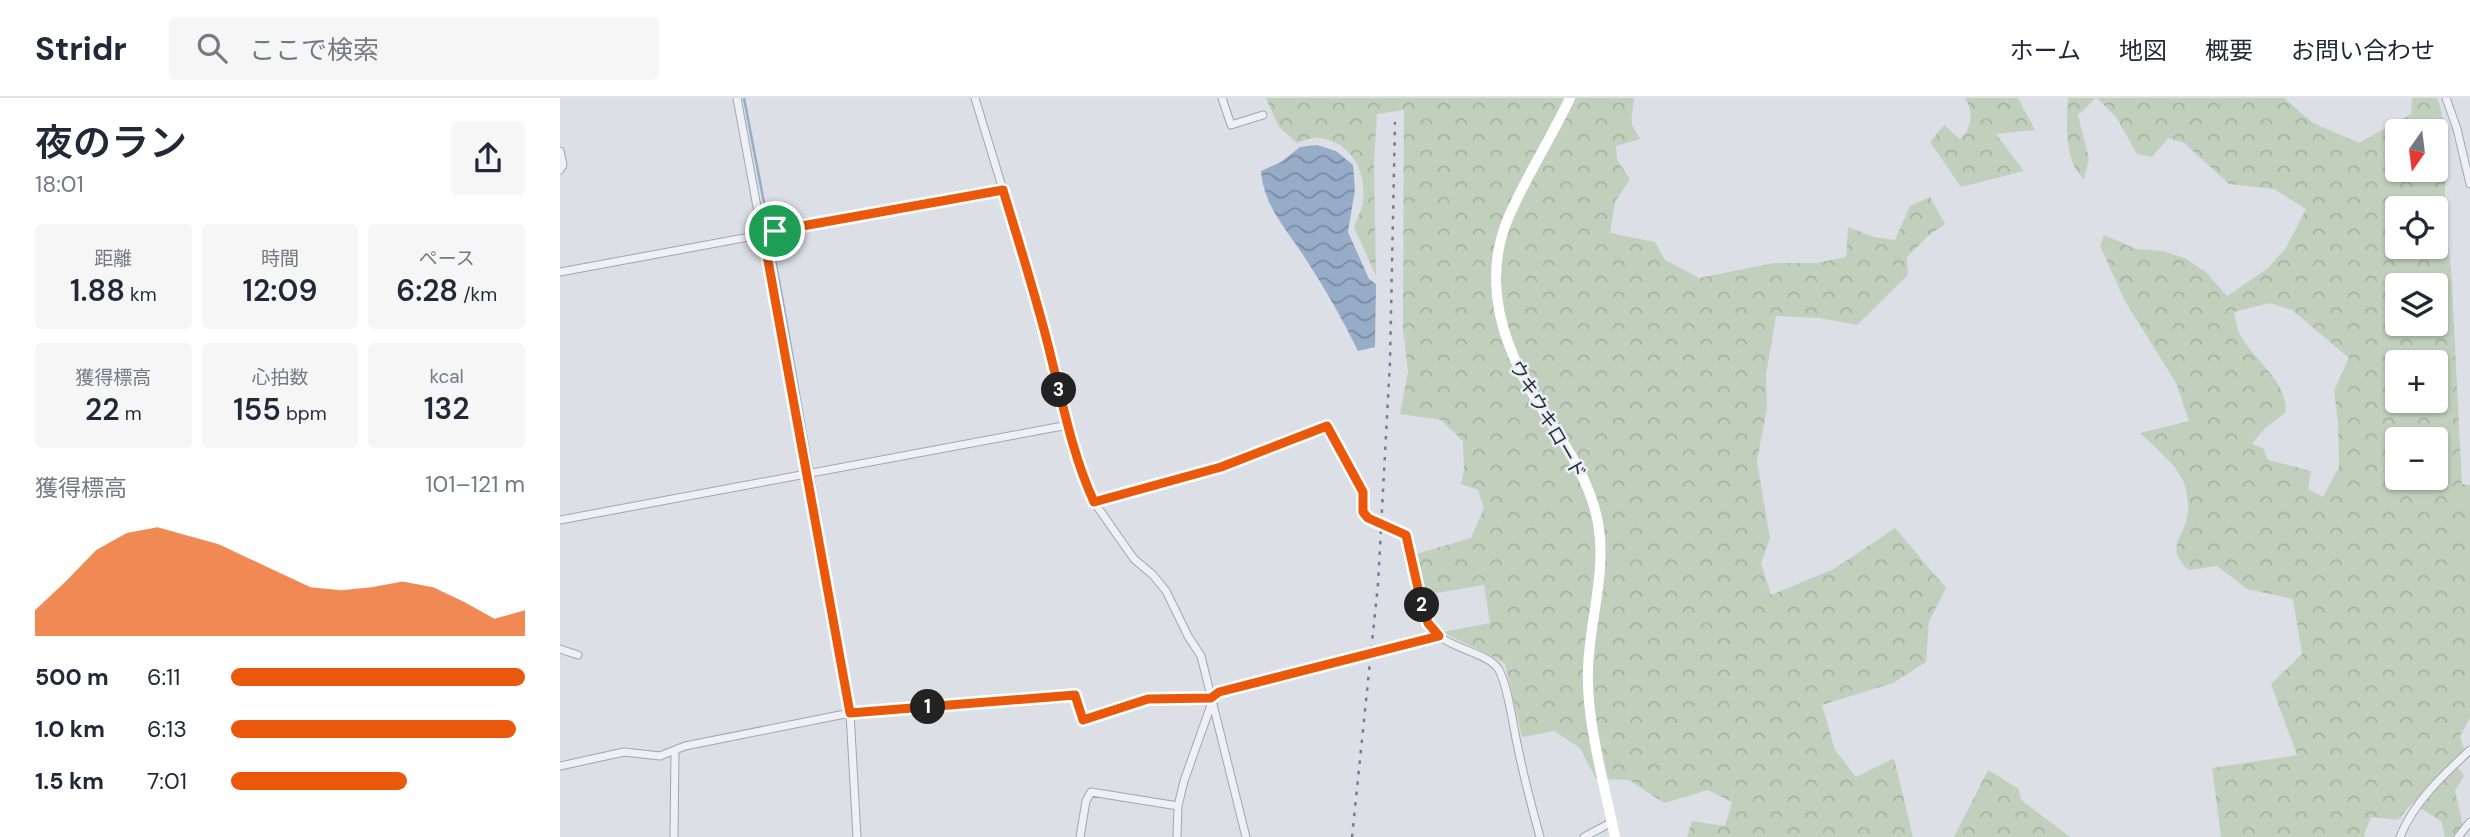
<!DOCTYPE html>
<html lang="ja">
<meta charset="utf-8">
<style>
body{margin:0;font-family:"DM Sans","Noto Sans JP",sans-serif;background:#f6f6f7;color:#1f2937;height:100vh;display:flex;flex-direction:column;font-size:26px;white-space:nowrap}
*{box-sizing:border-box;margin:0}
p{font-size:23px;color:#747a83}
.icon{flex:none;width:38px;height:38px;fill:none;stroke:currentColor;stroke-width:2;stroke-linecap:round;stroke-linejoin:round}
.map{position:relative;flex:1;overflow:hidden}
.details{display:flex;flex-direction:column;background:#fff;width:560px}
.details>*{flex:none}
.needle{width:46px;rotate:194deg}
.buttons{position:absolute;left:1825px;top:21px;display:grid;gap:14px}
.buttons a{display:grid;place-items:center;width:63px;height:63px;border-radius:7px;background:#fff;box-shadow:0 2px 5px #0004;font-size:35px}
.pin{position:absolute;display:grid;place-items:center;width:60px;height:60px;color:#fff;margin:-30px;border:4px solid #fff;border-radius:50%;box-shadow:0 2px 7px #0007}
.km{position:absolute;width:35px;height:35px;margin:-18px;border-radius:50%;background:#222;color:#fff;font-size:19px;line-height:35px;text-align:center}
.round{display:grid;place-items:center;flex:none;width:74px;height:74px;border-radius:7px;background:#f6f6f7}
.headline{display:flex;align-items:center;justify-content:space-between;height:119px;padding:0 35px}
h1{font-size:38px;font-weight:600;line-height:52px}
.stats{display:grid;grid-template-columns:repeat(3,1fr);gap:10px;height:119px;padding:7px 35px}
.stats div{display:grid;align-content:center;border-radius:7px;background:#f6f6f7;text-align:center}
.stats b{font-size:30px;font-weight:600}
.stats small{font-size:19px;font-weight:400}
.stats p{font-size:19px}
.chart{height:196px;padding:14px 35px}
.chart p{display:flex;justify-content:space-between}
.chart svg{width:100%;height:126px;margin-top:7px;fill:#ea580c;opacity:.7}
ul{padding:0 35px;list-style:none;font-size:23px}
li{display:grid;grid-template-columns:112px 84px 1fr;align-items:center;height:52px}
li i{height:18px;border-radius:9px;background:#ea580c}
header{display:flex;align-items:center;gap:42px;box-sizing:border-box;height:98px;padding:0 35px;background:#fff;border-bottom:2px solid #e0e1e3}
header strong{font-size:33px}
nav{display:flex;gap:38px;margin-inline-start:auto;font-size:24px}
.search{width:490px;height:63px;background:#f6f6f7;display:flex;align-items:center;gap:18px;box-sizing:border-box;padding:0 24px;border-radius:7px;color:#747a83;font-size:26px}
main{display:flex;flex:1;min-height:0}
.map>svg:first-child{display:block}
.forest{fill:url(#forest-crowns);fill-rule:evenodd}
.water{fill:url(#water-waves)}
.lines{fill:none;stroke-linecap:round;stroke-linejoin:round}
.stream{stroke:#96acc7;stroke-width:2.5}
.street-casing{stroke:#a2a6b0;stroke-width:9}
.street{stroke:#eef0f5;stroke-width:7}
.secondary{stroke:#fff;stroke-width:10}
.rail{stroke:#757e8f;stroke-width:2.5;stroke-dasharray:3.5 7;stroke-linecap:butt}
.route-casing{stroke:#fff;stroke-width:14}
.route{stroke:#ea580c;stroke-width:9}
.labels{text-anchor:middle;stroke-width:5;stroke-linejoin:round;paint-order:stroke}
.street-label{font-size:19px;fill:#262d3c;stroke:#ebeef4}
</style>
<header>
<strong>Stridr</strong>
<div class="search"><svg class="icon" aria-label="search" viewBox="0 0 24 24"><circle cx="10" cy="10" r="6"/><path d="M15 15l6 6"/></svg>ここで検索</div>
<nav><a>ホーム</a><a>地図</a><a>概要</a><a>お問い合わせ</a></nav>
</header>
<main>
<section class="details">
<div class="headline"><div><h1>夜のラン</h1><p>18:01</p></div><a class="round"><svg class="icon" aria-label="share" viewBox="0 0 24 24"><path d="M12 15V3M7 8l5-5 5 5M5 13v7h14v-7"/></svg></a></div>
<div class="stats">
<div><p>距離</p><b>1.88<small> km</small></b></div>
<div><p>時間</p><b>12:09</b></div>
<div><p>ペース</p><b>6:28<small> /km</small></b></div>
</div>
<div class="stats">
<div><p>獲得標高</p><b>22<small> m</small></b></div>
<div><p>心拍数</p><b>155<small> bpm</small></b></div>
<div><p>kcal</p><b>132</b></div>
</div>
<div class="chart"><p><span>獲得標高</span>101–121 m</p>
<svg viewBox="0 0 160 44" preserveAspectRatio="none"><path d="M0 44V35L10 25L20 14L30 8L40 6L50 9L60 12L70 17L80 22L90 27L100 28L110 27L120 25L130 27L140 32L150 38L160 35V44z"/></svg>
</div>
<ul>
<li><b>500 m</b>6:11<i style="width:100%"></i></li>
<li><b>1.0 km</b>6:13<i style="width:97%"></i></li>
<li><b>1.5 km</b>7:01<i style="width:60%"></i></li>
</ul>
</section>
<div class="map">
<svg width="1910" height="739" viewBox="0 0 1910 739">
<defs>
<pattern id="forest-crowns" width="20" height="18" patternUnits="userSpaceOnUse" patternTransform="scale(1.75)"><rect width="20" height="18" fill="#c1d0bd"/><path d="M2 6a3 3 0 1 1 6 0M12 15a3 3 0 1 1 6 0" fill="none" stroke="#a6b3a3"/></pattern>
<pattern id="water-waves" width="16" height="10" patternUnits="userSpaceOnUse" patternTransform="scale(1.75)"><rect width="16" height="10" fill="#96acc7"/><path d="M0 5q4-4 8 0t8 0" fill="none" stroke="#7a8ca3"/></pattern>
</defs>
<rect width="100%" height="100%" fill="#dcdfe6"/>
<path class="forest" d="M706,0H1074L1071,25L1080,41L1056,48L1057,62L1070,81L1055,104L1050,135L1095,144L1105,162L1139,180L1214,165H1256L1286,159L1288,129L1314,139L1335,142L1350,108L1370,99L1385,126L1368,138L1347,159L1348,177L1297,227L1259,220L1216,218L1206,276L1207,310L1197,363L1210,441L1201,465L1211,497L1274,471L1335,430L1386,490L1369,523L1366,564L1333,585L1262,607L1275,652L1296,679L1334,660L1353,739H1127L1132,723L1165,728L1172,704L1148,692L1104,705L1069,682L1036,681L1020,650L994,633L962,639L945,566C925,552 903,546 883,534L930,525L924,487L865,497L856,456L911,440L924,410L918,392L901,386L904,372L903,343L881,322L840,316L848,274L843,229L844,12L817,16L814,63L816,178L794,129C797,121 802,112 803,103C807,73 791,43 758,40C752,39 744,43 737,45L719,29Z
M1405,0H1458L1475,32L1436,36L1464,73L1401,89L1370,44L1384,27L1400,41C1412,31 1414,14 1405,0Z
M1508,0H1536L1518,17L1529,61L1524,81C1503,62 1507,26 1508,0Z
M1537,0H1724L1753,25L1799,45L1851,16L1852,0H1877C1887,25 1884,54 1885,81C1885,111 1886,139 1891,169L1902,386L1910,387V620L1900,638L1904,651L1894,664L1904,678L1895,693L1903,728L1896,739H1885L1881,723L1852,705L1838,722L1811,719L1804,736L1805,739H1661L1652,670L1737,657L1711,586L1742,556L1733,501L1687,491L1657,468L1629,472C1602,448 1627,439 1628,412C1629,405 1626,391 1624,385C1616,365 1594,349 1580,335L1629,323L1616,285L1565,203L1540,148L1544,137L1576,151L1603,153L1625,160L1647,175L1667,198L1707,171L1726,150L1746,111L1714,91L1669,86L1624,45L1608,40L1592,59L1577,56L1556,19ZM1838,33H1876V72H1838ZM1838,110H1876V149H1838ZM1838,187H1876V226H1838ZM1709,205L1732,212L1789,260L1774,293L1778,324L1779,369L1763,399L1748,391L1751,373L1708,362L1703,350L1692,346L1704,331L1726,314C1727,283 1697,265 1682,240C1677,233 1676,223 1674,214ZM1838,264H1876V303H1838ZM1838,341H1876V380H1838Z
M1428,672L1459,691L1461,702L1510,739H1394Z"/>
<path class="water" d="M757,47L776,53L793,67L795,91L788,134L809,181L816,186L815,249L798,253C783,222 766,192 747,163C729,134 704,110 701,73L721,64L740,49Z"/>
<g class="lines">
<path class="stream" d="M184,0L223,204L293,608"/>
<g class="street-casing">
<path id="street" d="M177,0L290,615L297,739
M415,0L478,207L508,327L526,387L534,404L574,461L593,477L606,493L628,538L641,558L686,739
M662,0L671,27L703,17
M1886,0L1897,31L1910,86
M0,53L3,67L0,72
M0,174L443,92
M534,404L661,369L767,328L803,394V414L808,420L846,437C853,464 859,520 879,538C894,551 930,556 939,572C949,591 953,629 958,650C964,680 972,710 980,739
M0,422L508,327
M0,551L18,557
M0,668L64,654L100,658L125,648L290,615L515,597L523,622L588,601L651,600L659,594L879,538
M114,739L115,653
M520,739L526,703L531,694L618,708
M617,739L618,708L624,683L651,607
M1024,739L1052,724
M1840,739C1853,705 1883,677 1910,652
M1898,739L1910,724"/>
</g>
<use href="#street" class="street"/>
<path class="secondary" d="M1010,0C991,40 967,77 949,118C921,183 942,246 977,303C1001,341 1030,380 1038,425C1047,474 1029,524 1028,572C1026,623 1045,689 1055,739"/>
<path class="rail" d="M792,739L818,486L830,263L835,24"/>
</g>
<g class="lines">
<g class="route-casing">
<path id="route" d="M443,92C458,142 474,192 487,243C501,297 511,354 534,404L661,369L767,328L803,394V414L808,420L846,437L862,508L868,525L879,538L659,594L651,600L588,601L523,622L515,597L290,615L203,135Z"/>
</g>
<use href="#route" class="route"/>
</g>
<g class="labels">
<g class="street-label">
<text transform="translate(988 321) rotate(60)" y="7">ウキウキロード</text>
</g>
</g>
</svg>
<div class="buttons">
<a><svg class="needle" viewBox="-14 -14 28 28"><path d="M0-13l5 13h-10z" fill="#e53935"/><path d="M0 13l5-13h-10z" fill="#747a83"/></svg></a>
<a><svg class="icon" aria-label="locate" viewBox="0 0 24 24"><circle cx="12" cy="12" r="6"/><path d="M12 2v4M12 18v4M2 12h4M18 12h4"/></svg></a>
<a><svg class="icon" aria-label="layers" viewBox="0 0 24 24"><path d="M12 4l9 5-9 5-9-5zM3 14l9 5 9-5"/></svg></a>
<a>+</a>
<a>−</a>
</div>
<div class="pin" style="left:215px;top:133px;background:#1e9e55"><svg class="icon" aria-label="arrive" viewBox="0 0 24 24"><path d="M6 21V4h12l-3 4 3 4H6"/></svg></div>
<b class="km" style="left:368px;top:609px">1</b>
<b class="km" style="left:862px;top:507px">2</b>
<b class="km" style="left:499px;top:292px">3</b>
</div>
</main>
